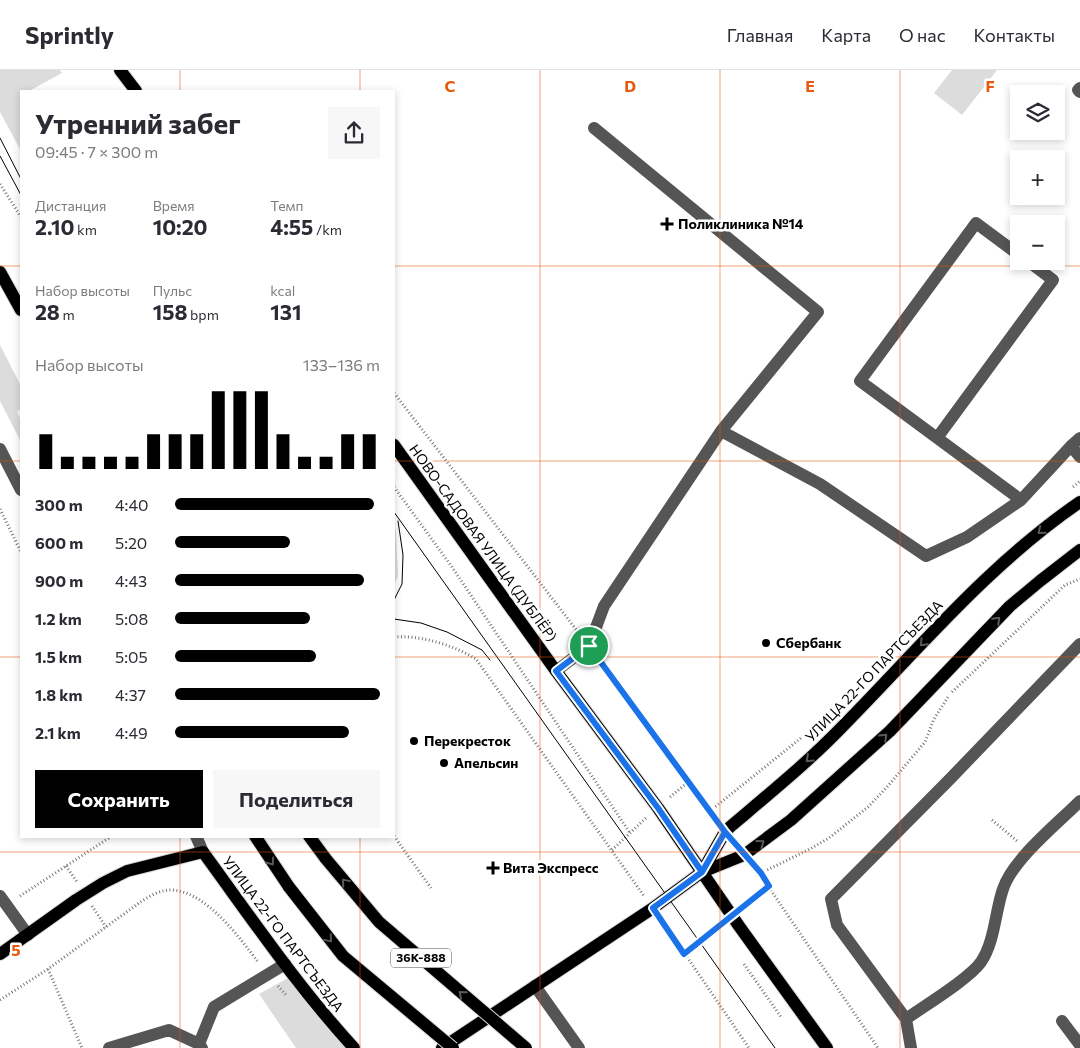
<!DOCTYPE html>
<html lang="ru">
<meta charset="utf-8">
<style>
body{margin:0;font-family:Commissioner,sans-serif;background:#f7f7f7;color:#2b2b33;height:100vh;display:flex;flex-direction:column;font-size:19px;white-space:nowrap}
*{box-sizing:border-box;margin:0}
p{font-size:16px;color:#7c7c81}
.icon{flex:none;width:28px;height:28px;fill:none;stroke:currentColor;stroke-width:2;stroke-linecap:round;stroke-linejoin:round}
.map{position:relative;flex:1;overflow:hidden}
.sheet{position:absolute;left:20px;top:20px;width:375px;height:748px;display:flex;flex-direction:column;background:#fff;border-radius:0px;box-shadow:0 2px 8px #0003}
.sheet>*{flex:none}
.fabs{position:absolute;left:1010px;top:15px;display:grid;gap:10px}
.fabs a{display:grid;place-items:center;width:55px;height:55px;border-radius:0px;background:#fff;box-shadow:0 2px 8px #0003;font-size:25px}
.pin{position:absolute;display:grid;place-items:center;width:42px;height:42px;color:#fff;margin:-21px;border:2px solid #fff;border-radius:50%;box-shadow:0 1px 5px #0007}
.round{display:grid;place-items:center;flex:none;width:52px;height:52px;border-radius:0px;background:#f7f7f7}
.summary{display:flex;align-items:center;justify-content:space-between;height:85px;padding:0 15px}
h1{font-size:28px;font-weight:700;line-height:38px}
.metrics{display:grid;grid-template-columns:repeat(3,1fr);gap:8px;height:85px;padding:5px 15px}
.metrics div{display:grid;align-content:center}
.metrics b{font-size:21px;font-weight:700}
.metrics small{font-size:14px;font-weight:400}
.metrics p{font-size:14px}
.chart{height:140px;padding:10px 15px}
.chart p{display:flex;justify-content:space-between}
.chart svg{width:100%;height:90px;margin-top:5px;stroke:#000;stroke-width:6}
.primary-button{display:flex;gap:10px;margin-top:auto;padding:10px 15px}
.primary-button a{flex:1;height:58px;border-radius:0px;background:#000;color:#fff;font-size:20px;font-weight:700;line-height:58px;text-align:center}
.primary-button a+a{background:#f7f7f7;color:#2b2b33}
ul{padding:0 15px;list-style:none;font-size:16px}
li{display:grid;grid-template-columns:80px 60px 1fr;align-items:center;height:38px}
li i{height:12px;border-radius:6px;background:#000}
header{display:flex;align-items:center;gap:30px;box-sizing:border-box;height:70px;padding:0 25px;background:#fff;border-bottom:1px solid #e1e1e2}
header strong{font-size:24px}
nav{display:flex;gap:28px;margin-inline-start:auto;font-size:18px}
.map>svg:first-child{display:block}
.green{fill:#dcdcdc}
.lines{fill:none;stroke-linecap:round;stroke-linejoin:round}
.major-casing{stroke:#dbdbdb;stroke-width:14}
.path{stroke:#777;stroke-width:3;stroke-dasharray:1 2.5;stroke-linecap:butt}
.minor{stroke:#555;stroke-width:12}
.major{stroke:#000;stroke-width:12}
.tram{stroke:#000;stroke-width:1}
.major-bridge-casing{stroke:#dbdbdb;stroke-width:14;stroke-linecap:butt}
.major-bridge{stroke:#000;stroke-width:12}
.oneway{stroke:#595959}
.route-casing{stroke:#fff;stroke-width:10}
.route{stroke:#1a73e8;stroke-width:6}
.grid{fill:none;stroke:#e8590c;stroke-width:1;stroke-opacity:0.55}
.poi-dot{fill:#000;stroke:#fff;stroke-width:2}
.labels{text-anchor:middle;stroke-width:5;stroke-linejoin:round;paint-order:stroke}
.shield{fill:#fff;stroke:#4c4c4c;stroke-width:1}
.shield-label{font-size:12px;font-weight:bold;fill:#000}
.poi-label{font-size:14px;font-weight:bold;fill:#000;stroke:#fff;text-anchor:start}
.street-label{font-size:14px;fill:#000;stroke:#fff}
.grid-label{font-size:16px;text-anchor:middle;font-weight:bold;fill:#e8590c;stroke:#fff;stroke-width:5;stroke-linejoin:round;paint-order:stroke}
</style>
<header>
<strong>Sprintly</strong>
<nav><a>Главная</a><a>Карта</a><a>О нас</a><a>Контакты</a></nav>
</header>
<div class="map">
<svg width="1080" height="978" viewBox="0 0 1080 978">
<rect width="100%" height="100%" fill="#fff"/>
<path class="green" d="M0,0H60L62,3L29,21H21V81L0,42Z
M952,0H997L962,45L934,23Z
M0,275L21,316V339L17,342L21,350V372L0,331Z
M394,455L396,460L398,506L394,515Z
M297,903L361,978H296L259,924Z"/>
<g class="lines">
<g class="major-casing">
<path id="major" d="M120,0L136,21
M0,202L21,240
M394,375L556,601L658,738L739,856L827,978
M255,766L289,817
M309,766L326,789
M702,802L725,762L731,756C769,724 807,693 841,658C918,580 989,494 1080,432
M0,884L76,830L103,813L127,801L203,782C252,849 298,917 354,978
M442,978L653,838L702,802L744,785L791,750L890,661L1010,536L1040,511L1080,480"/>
</g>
<path class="path" d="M0,114L21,147
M394,323L578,562
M394,417L452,497L630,763
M1073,417L1080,411
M0,439L21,482
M394,567C421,565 453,575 476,589L644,826
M598,589L716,749
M952,622L1065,515L1080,509
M670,727L688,712
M710,741L826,648
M992,750L1017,771
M394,766L431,818
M612,780L646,748
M66,796L77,812
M755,797L878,978
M761,803L810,779L829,768L868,737L888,716L925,672L934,649L948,627
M20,826L112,766
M92,836L106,857
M743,836L769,816
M662,851L685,884L719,855
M685,884L749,978
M744,894L781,947
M48,899L82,978
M278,916L287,926
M0,930L48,899L139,833C148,827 159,820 171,820C206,821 239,867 258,892"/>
<path class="minor" d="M1080,18L1078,20L1080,22
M1019,185L976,153L860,311L1021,430
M721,361L820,414L926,486L967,467L1021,430L1071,376L1080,368
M937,368L1053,210L1028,191
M1071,376L1080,387
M0,379L21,420
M556,601L589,576L604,536L721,361L818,242L594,58
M196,766L203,782
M0,826L28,865
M535,916L579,978
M906,949L837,855L831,829L949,710L1080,574
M1062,951L1080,975
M199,974L214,937L285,894
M109,978L169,960L199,974L202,978
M911,978L906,949C924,936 969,909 981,892C995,871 995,842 1003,819C1013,789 1057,754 1080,731"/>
<use href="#major" class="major"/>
<path class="tram" d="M0,68L21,109
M0,86L21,125
M394,442L775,978
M394,530L402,514L403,485L398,451
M394,549L421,553L447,562L482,580L490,590"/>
<g class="major-bridge-casing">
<path id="major-bridge" d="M326,789L379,852L526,978
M289,817L343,886L453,978"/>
</g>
<use href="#major-bridge" class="major-bridge"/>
</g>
<defs><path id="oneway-chevron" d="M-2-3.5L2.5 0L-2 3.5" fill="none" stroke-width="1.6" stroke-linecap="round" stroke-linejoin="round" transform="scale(1.25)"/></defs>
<g class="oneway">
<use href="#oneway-chevron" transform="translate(1041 461) rotate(141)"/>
<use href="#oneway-chevron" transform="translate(997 550) rotate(-45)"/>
<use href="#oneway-chevron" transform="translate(923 573) rotate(134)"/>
<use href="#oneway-chevron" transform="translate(884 667) rotate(-44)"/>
<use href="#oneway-chevron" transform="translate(809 689) rotate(137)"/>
<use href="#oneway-chevron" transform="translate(761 773) rotate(-36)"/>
<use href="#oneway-chevron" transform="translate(271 792) rotate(55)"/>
<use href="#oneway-chevron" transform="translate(345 812) rotate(-130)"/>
<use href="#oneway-chevron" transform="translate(329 869) rotate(50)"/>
<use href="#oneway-chevron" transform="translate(462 924) rotate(-139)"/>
</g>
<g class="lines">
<g class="route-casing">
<path id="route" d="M589,576L725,762L702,802L653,838L684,884L769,816L761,803L725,762L702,802L658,738L556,601L589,576"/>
</g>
<use href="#route" class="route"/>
</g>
<path class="grid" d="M180,0V21M360,0V21M540,0V978M720,0V978M900,0V978M0,196H21M394,196H1080M0,391H21M394,391H1080M0,587H21M394,587H1080M180,766V978M360,766V978M0,782H1080"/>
<g class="poi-dot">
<path d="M664.5 146.5h5v5h5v5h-5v5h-5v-5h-5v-5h5z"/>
<circle cx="766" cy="573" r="5"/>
<circle cx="414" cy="671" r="5"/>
<circle cx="444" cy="693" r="5"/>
<path d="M490.5 790.5h5v5h5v5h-5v5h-5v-5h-5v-5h5z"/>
</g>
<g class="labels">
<rect class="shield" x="391" y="878.5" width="60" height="19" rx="4"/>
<g class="shield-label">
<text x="421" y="892">36К-888</text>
</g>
<g class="poi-label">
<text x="678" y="159">Поликлиника №14</text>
<text x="776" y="578">Сбербанк</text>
<text x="424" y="676">Перекресток</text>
<text x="454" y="698">Апельсин</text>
<text x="503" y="803">Вита Экспресс</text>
</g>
<g class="street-label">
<text transform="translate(483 473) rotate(54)" y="5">НОВО-САДОВАЯ УЛИЦА (ДУБЛЁР)</text>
<text transform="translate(874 601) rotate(-46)" y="5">УЛИЦА 22-ГО ПАРТСЪЕЗДА</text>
<text transform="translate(283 864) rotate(53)" y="5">УЛИЦА 22-ГО ПАРТСЪЕЗДА</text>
</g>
</g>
<g class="grid-label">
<text x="450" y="22">C</text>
<text x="630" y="22">D</text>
<text x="810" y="22">E</text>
<text x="990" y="22">F</text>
<text x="16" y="886">5</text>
</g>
</svg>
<div class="fabs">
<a><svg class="icon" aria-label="layers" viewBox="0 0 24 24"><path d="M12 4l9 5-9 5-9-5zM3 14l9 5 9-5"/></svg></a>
<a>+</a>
<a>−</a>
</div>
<div class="pin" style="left:589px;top:576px;background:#1e9e55"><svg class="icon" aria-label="arrive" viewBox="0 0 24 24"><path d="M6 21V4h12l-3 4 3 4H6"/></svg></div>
<section class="sheet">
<div class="summary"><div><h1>Утренний забег</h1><p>09:45 · 7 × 300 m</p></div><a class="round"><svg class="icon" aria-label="share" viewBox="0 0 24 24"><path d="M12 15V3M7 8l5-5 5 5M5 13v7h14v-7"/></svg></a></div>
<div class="metrics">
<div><p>Дистанция</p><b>2.10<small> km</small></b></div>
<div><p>Время</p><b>10:20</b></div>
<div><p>Темп</p><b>4:55<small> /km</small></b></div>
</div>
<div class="metrics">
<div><p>Набор высоты</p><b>28<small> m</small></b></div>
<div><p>Пульс</p><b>158<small> bpm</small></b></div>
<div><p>kcal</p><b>131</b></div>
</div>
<div class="chart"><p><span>Набор высоты</span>133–136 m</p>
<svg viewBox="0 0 160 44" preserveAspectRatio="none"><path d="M5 44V27M15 44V38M25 44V38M35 44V38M45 44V38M55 44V27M65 44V27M75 44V27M85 44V6M95 44V6M105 44V6M115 44V27M125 44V38M135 44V38M145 44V27M155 44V27"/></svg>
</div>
<ul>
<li><b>300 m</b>4:40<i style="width:97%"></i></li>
<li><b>600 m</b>5:20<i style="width:56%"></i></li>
<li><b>900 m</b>4:43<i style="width:92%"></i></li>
<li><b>1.2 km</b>5:08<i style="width:66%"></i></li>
<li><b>1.5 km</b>5:05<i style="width:69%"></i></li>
<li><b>1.8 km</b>4:37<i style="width:100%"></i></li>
<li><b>2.1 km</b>4:49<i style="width:85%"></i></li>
</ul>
<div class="primary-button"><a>Сохранить</a><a>Поделиться</a></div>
</section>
</div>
